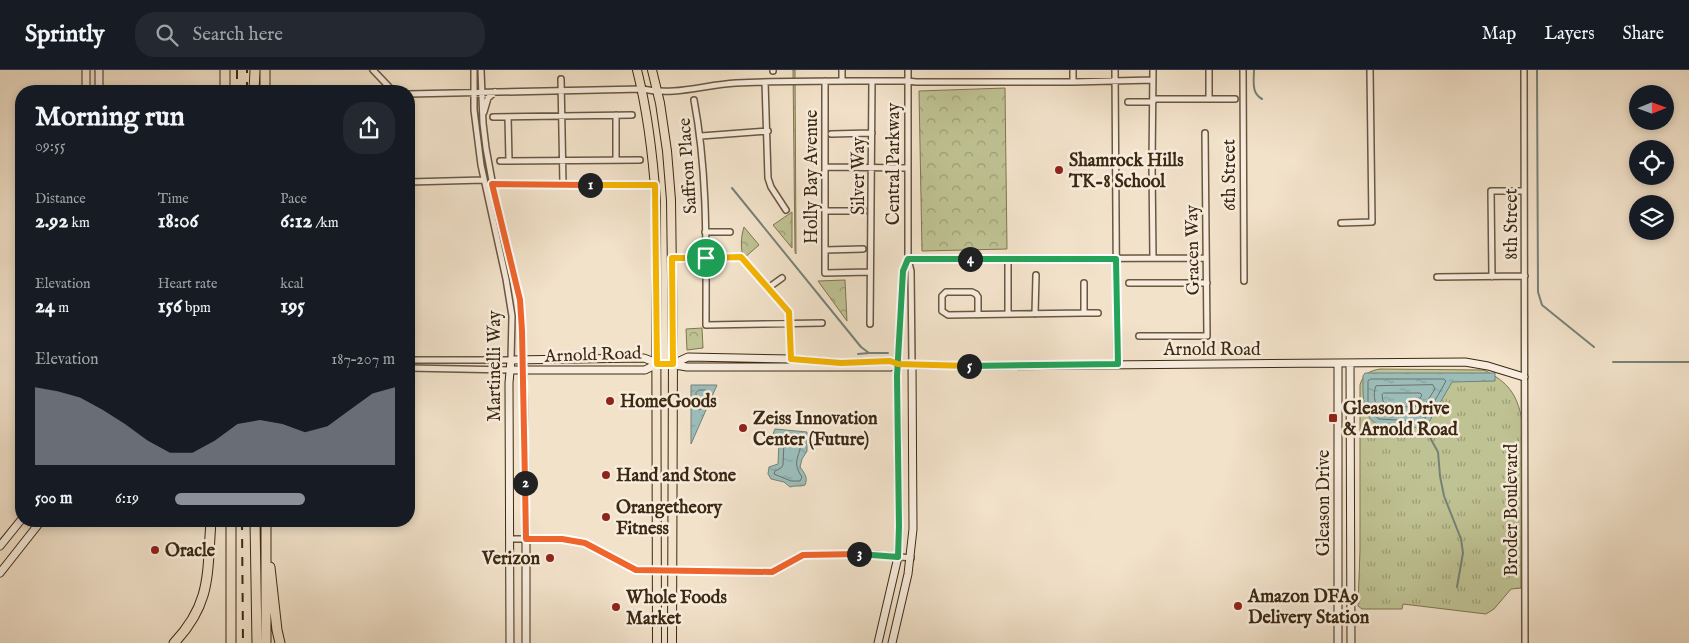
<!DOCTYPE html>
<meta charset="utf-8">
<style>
body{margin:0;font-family:"IM FELL English",serif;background:#242831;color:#f1f3f6;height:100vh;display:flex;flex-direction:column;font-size:19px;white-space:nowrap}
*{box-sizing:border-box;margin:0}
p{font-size:16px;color:#9ea1a6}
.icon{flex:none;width:28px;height:28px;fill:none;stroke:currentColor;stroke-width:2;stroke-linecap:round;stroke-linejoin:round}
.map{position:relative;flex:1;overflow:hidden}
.panel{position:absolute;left:15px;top:15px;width:400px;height:442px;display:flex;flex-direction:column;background:#171b24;border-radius:20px;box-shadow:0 2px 8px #0003}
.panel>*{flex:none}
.needle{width:32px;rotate:89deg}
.buttons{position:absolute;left:1629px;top:15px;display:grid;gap:10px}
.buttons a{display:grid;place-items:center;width:45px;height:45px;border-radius:50%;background:#171b24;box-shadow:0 2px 8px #0003;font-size:25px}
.pin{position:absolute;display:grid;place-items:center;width:42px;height:42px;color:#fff;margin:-21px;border:2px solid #fff;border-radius:50%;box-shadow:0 1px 5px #0007}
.km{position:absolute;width:25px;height:25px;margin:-12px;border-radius:50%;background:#222;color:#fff;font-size:14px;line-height:25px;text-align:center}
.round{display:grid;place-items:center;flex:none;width:52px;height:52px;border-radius:20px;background:#242831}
.summary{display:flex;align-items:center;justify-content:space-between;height:85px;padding:0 20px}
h1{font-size:28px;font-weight:700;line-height:38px}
.figures{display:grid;grid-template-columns:repeat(3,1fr);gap:8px;height:85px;padding:5px 20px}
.figures div{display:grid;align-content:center}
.figures b{font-size:21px;font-weight:700}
.figures small{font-size:14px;font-weight:400}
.figures p{font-size:14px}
.chart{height:140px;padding:10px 20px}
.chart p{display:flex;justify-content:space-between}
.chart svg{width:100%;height:90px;margin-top:5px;fill:#8c9099;opacity:.7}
ul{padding:0 20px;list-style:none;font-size:16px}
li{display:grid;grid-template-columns:80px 60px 1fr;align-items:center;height:38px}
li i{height:12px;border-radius:6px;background:#8c9099}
header{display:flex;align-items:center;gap:30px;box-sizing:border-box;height:70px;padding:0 25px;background:#171b24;border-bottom:1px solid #363941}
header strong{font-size:24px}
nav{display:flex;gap:28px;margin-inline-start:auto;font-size:18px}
.search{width:350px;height:45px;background:#242831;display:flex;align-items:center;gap:12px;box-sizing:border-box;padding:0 18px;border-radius:20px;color:#9ea1a6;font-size:19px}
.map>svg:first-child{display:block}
.grass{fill:url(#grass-tufts);stroke:#7e7652}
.park{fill:url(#park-crowns);stroke:#7e7652}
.water{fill:url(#water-ripples);stroke:#758277}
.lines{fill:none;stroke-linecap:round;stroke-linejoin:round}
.shore{stroke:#6c7366;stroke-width:1}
.stream{stroke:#758277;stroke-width:2}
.street-casing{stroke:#6a5740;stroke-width:8}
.secondary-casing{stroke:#3c2912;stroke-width:9}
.primary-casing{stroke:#3c2912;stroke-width:10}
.highway-casing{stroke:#3c2912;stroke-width:11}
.street{stroke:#f7ecdd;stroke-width:5}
.secondary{stroke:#f7ecdd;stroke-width:7}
.primary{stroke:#f2e2ca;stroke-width:8}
.highway{stroke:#f2e2ca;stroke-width:9}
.rail{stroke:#3c2912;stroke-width:2;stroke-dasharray:9 9;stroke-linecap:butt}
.split-1-casing{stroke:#fff;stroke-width:10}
.split-2-casing{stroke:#fff;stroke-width:10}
.split-3-casing{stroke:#fff;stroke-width:10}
.split-4-casing{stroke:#fff;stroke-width:10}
.split-5-casing{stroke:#fff;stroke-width:10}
.split-6-casing{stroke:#fff;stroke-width:10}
.split-1{stroke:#f5b400;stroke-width:6}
.split-2{stroke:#f0652b;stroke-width:6}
.split-3{stroke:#f0652b;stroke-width:6}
.split-4{stroke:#22a559;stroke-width:6}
.split-5{stroke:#22a559;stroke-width:6}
.split-6{stroke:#f5b400;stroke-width:6}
.poi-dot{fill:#8f2418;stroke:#f7ecdd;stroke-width:2}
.labels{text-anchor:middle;stroke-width:5;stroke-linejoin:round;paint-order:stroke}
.poi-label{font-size:18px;font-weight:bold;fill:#3c2912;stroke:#f7ecdd;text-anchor:start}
.street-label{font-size:18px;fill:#3c2912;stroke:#f7ecdd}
</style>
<header>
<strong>Sprintly</strong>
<div class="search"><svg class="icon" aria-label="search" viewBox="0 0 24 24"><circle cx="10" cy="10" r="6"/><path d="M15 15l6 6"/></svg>Search here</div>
<nav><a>Map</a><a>Layers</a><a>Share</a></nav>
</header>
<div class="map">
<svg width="1689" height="573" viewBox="0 0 1689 573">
<defs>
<pattern id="grass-tufts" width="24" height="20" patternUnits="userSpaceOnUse" patternTransform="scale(1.25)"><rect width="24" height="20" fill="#bfc293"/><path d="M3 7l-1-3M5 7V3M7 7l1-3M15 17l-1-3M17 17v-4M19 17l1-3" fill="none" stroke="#9c9e77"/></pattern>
<pattern id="park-crowns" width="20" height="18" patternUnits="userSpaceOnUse" patternTransform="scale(1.25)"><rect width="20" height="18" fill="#bfc293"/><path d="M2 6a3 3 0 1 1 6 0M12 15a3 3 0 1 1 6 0" fill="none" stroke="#9c9e77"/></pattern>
<pattern id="water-ripples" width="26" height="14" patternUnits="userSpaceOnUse" patternTransform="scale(1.25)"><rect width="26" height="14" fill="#9bbdba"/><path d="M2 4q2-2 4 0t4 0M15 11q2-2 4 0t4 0" fill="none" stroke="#86a29f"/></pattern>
</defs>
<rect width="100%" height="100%" fill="#f2e2ca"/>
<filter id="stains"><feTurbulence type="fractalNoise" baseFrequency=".004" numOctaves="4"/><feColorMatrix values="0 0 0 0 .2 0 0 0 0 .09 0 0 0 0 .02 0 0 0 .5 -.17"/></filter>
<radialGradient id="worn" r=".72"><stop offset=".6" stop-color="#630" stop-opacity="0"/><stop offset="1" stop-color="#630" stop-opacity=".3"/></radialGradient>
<path class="grass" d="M1380,299L1484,300C1508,312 1517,324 1522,350L1521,518L1511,519L1494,539L1486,544L1403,534L1402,539H1362L1358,536L1360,480V315C1363,304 1369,301 1380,299Z"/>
<path class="park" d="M793,0H795L796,184L795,182Z
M1005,18L1007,179L922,181L919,21Z
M792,142V178L773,155Z
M744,157L759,175L744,188C740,180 741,166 744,157Z
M845,210L847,251L818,211Z
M702,258L703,278L687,280L686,259Z"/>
<path class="water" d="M1365,303H1495V311L1452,312L1425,359L1419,355L1417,358C1405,353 1393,356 1381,355C1361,352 1363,320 1363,306Z
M691,315H717L691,374Z
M775,359L807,362V381L802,389L800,397C805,404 808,407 805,415C800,417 795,415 790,417L784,412L771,409L768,404L769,397L778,394L779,372L773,364Z"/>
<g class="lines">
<path class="shore" d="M1371,309H1444L1446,311L1424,350L1415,351L1379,349L1374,345L1368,332V311Z
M1433,315L1435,319L1419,344L1382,343C1375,337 1372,324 1376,316Z
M699,320H706L708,323L701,339L699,340L696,338V323Z
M1384,323H1420L1422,325L1415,337L1387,336L1383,331L1382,325Z
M785,365L799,366L801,368C802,386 790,390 802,407L800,411H791L774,404L775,401L781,398L783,395L784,372L783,367Z"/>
<path class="stream" d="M1254,0C1254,11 1251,23 1262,29
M1537,0L1538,222L1542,235L1594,277
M732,118L861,277L869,283H888
M858,284L869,283
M1613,292H1689
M1427,351L1430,356L1428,364L1438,382L1440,406L1444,426L1461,469L1463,483L1457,517"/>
<g class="street-casing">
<path id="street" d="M373,0L393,21
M481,0L483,53L486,78L495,127L520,230L523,290
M773,0V1
M842,0V11
M908,0V189L911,201L912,294
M1073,0V12
M1115,0L1117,294
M1209,0V28
M1243,0L1244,211
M1524,0L1525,573
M561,9L563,115
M825,11V203L870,202
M765,12L768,108L771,117L786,140
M409,24L642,19C676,26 703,15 736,13C793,10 851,11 908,11L916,12H1073L1153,10
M1153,29H1235
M694,30C708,104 706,180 706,255L822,253
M1128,32H1153
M484,42L488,28L495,22
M616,45V90
M493,47L632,45
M508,47L509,91
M831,64L872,63
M701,66L768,61
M500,91L640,90
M825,97L908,98
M409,112L484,110
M491,114L655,115
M825,141H864
M1341,153L1372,152L1370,0
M705,162H730
M825,180L863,179
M672,188L741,187L789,242L791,289
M1153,188L1152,95L1153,0
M908,189L1206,188
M1008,189V244
M1437,207L1525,206
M1492,207L1491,121H1524
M1129,213H1207
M768,218L782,208
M1084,243V213
M1035,244L1036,205
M978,245V227L976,224L972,222H946L942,226V241L948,245L1084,243H1098
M870,254L872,11
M1139,266H1207L1205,63
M409,290H511L512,246L506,209L481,95L474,40V0
M897,294L903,201L908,189
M409,298L510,300
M510,469H562L585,473L636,500L772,502L803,485L872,484L911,488"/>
</g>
<g class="secondary-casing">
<path id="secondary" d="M86,0V21
M99,0V21
M523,290L526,469V573
M1338,293V573
M1350,293L1351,573
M673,294L688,287L791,289L841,293L890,291L897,294L970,296L1465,292L1488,296L1524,307
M510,300H645L657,294
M0,476L21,450
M0,503L41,451
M510,573L509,313L511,290L644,288C659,295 671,294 687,297H890L897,294
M878,573L898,487L899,456L897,294
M892,573L908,504L913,459L912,294"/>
</g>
<g class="primary-casing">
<path id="primary" d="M637,0C648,43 653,87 656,131L657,573
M652,0L660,33L667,81L671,130L673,281L672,573"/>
</g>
<g class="highway-casing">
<path id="highway" d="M225,0V21
M254,21L255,0
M265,21V0
M255,451L257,573
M270,497L277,560L280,573
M174,573C212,533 207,503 211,451
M231,573V451
M266,573V451"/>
</g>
<use href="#street" class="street"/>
<use href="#secondary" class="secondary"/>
<use href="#primary" class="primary"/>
<use href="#highway" class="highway"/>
<path class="rail" d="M237,0V21
M247,21V0
M242,451L243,573"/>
</g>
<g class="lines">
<g class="split-1-casing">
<path id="split-1" d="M590,115H655L657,294H673L672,188H706"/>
</g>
<g class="split-2-casing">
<path id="split-2" d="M525,413L522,261L520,230L492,114L590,115"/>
</g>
<g class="split-3-casing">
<path id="split-3" d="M525,413L526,469H562L585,473L636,500L772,502L803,485L859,484"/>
</g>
<g class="split-4-casing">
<path id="split-4" d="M859,484L898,487L899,456L897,306L903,201L908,189H970"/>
</g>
<g class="split-5-casing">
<path id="split-5" d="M969,296L1118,294L1116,189H970"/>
</g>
<g class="split-6-casing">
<path id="split-6" d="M706,188L741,187L789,242L791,289L841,293L890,291L898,294L969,296"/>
</g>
<use href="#split-1" class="split-1"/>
<use href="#split-2" class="split-2"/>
<use href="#split-3" class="split-3"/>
<use href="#split-4" class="split-4"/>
<use href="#split-5" class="split-5"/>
<use href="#split-6" class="split-6"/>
</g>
<g class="poi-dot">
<circle cx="1059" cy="100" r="5"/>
<circle cx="610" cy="331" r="5"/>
<rect x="1328" y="343" width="10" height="10" rx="2.5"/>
<circle cx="743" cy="358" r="5"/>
<circle cx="606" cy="405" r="5"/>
<circle cx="606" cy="447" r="5"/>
<circle cx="155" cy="480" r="5"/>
<circle cx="550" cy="488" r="5"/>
<circle cx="1238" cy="536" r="5"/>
<circle cx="616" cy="537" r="5"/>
</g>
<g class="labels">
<g class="poi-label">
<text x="1069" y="96">Shamrock Hills<tspan x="1069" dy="21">TK-8 School</tspan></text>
<text x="620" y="337">HomeGoods</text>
<text x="1343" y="344">Gleason Drive<tspan x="1343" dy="21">&amp; Arnold Road</tspan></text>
<text x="753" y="354">Zeiss Innovation<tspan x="753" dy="21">Center (Future)</tspan></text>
<text x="616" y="411">Hand and Stone</text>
<text x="616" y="443">Orangetheory<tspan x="616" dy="21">Fitness</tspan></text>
<text x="165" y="486">Oracle</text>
<text x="540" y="494" text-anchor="end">Verizon</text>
<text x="1248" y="532">Amazon DFA9<tspan x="1248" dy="21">Delivery Station</tspan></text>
<text x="626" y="533">Whole Foods<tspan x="626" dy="21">Market</tspan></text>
</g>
<g class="street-label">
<text transform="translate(893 94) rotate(-90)" y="6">Central Parkway</text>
<text transform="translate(687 96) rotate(-94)" y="6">Saffron Place</text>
<text transform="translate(1229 105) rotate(-90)" y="6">6th Street</text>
<text transform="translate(858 106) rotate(-90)" y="6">Silver Way</text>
<text transform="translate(811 107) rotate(-90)" y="6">Holly Bay Avenue</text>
<text transform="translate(1511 154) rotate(-90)" y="6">8th Street</text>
<text transform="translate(1192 180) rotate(-91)" y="6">Gracen Way</text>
<text x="1212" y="285">Arnold Road</text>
<text transform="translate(593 284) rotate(-2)" y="6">Arnold Road</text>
<text transform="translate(494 296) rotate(-90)" y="6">Martinelli Way</text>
<text transform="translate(1323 433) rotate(-90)" y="6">Gleason Drive</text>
<text transform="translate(1511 440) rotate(-90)" y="6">Broder Boulevard</text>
</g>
</g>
<rect width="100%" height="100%" filter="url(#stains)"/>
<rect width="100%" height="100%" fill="url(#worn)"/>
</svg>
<div class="buttons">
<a><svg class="needle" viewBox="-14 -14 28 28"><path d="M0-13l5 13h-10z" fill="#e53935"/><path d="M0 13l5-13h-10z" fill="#9ea1a6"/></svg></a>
<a><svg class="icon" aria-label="locate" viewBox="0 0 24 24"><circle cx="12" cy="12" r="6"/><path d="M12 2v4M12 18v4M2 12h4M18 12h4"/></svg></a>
<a><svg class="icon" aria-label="layers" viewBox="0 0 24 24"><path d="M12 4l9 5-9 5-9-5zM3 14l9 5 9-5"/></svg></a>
</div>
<div class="pin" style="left:706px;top:188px;background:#1e9e55"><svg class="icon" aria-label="arrive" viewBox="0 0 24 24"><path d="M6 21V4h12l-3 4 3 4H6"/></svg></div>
<b class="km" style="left:590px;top:115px">1</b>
<b class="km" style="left:525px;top:413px">2</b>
<b class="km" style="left:859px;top:484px">3</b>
<b class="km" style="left:970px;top:189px">4</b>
<b class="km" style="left:969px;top:296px">5</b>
<section class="panel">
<div class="summary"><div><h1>Morning run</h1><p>09:55</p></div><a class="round"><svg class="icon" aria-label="share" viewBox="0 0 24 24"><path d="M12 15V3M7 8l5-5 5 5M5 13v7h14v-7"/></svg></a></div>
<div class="figures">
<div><p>Distance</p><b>2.92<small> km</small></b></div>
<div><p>Time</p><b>18:06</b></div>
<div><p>Pace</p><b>6:12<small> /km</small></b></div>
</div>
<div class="figures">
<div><p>Elevation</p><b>24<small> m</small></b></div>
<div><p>Heart rate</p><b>156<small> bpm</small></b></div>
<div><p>kcal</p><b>195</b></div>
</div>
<div class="chart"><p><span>Elevation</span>187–207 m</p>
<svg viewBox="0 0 160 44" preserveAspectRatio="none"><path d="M0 44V6L10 8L20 11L30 17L40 24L50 32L60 38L70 38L80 32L90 24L100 22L110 24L120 28L130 25L140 17L150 9L160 6V44z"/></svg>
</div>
<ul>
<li><b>500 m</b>6:19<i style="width:59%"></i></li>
</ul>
</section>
</div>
